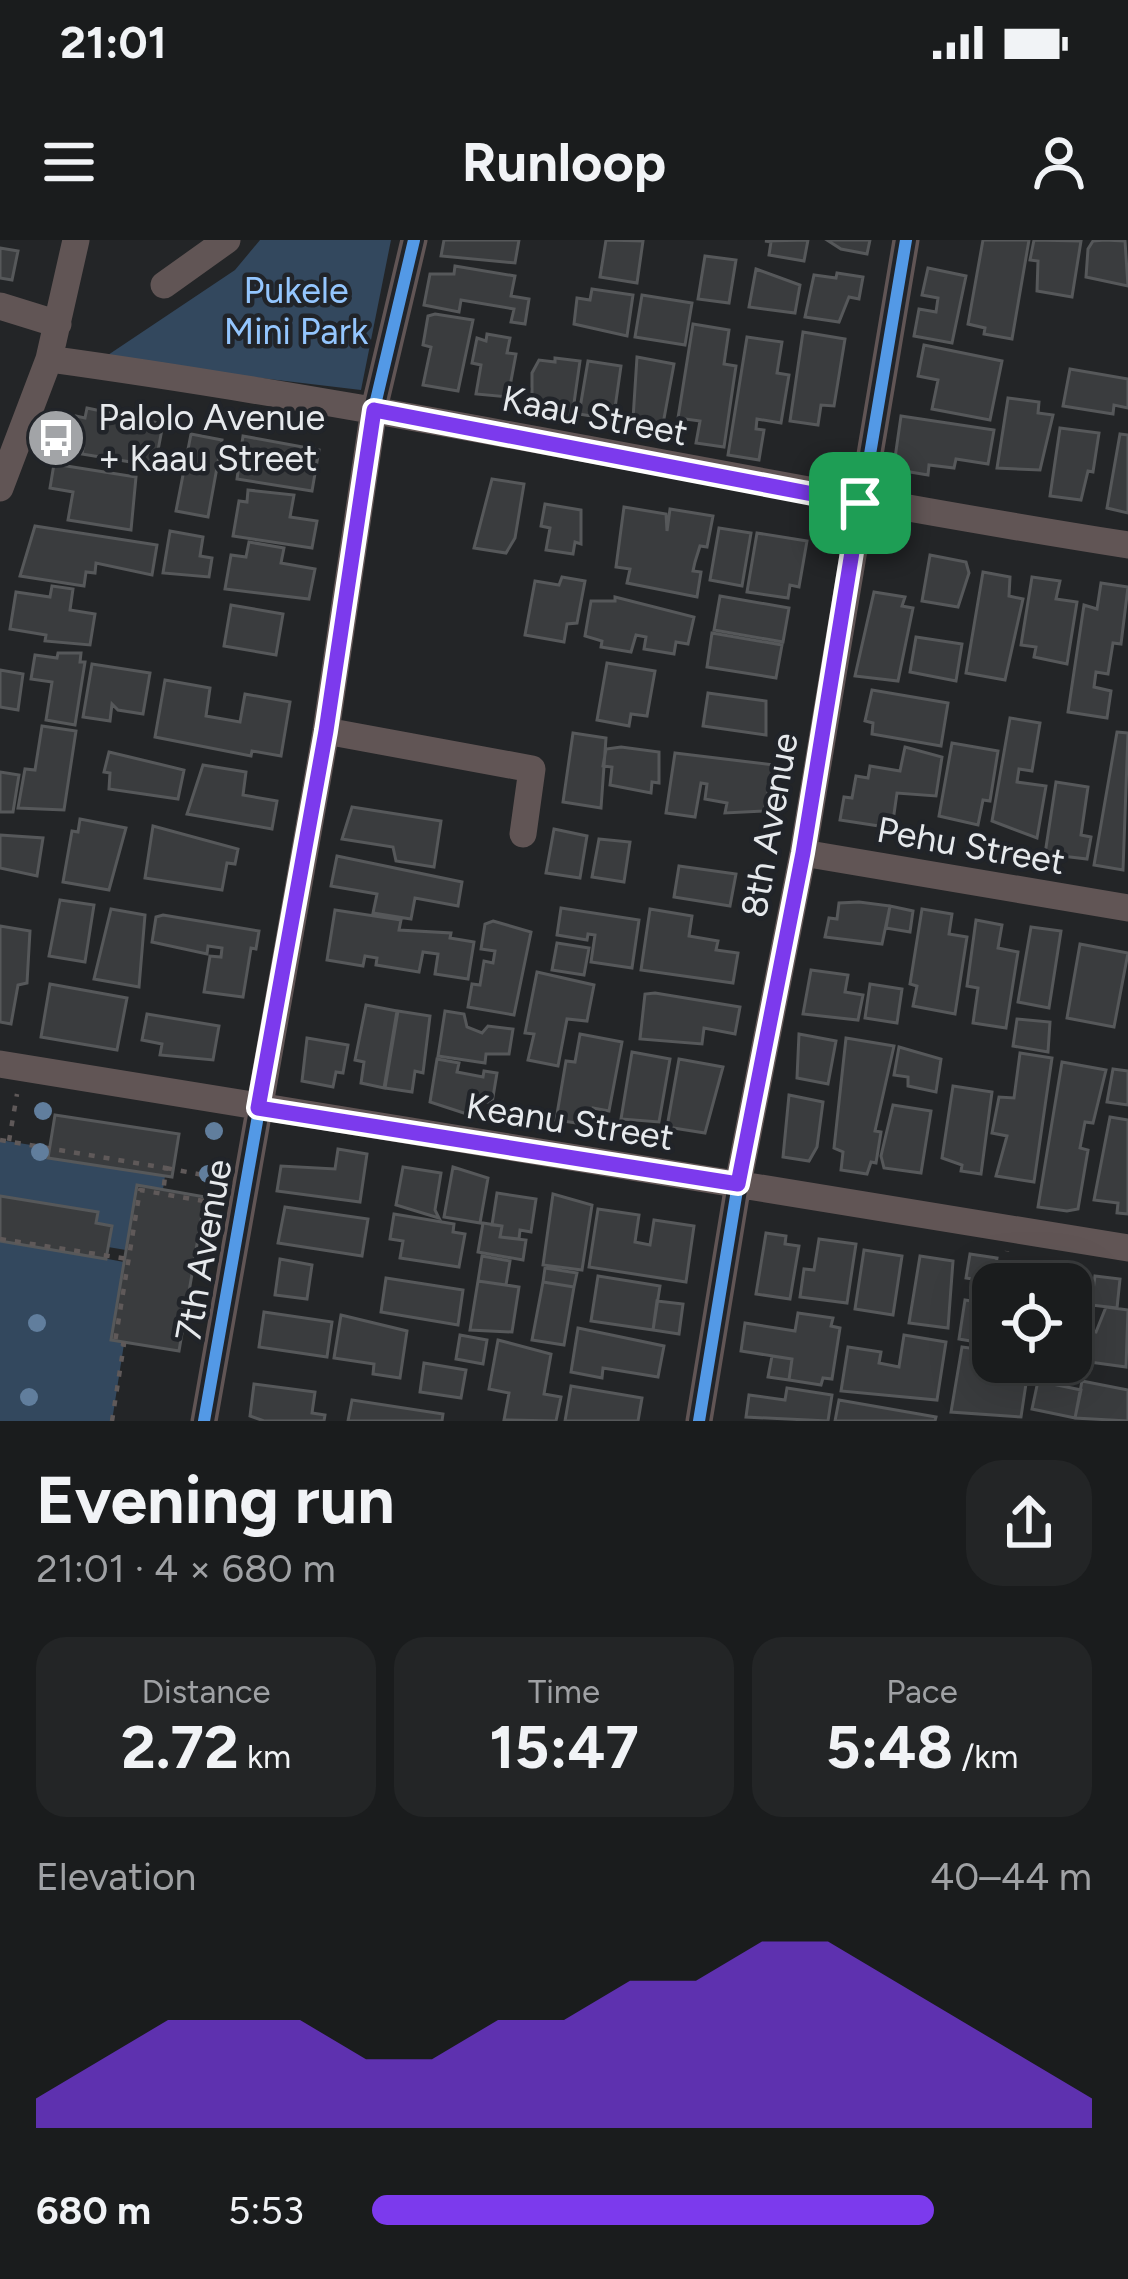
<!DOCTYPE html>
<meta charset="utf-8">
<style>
body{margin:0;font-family:Figtree,sans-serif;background:#232526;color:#f1f3f6;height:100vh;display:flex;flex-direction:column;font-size:45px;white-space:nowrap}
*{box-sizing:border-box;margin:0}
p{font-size:39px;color:#9fa1a4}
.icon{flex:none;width:66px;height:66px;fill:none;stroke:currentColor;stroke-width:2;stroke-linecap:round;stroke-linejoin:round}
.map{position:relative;height:1181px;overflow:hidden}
.panel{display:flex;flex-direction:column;background:#1a1c1d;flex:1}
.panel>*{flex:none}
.controls{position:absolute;left:972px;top:1023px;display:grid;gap:24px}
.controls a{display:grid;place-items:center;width:120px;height:120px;border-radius:24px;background:#1a1c1d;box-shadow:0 12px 48px #0002,0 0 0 3px #383a3b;font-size:60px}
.pin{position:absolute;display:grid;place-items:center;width:102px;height:102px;color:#fff;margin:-51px;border-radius:24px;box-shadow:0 6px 18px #0006}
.round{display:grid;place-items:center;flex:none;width:126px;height:126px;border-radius:36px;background:#232526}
.headline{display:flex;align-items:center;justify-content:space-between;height:204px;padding:0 36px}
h1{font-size:66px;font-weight:700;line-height:90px}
.figures{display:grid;grid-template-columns:repeat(3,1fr);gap:18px;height:204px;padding:12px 36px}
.figures div{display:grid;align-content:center;border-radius:30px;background:#232526;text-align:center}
.figures b{font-size:60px;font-weight:700}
.figures small{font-size:33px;font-weight:400}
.figures p{font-size:33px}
.chart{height:336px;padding:24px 36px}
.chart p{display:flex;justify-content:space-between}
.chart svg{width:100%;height:216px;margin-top:12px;fill:#7c3aed;opacity:.7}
ul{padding:0 36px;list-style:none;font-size:39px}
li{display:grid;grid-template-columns:192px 144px 1fr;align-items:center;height:90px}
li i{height:30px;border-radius:15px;background:#7c3aed}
.status{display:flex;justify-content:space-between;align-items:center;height:84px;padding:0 60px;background:#1a1c1d;direction:ltr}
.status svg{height:33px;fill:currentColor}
header{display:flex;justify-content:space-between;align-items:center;height:156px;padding:0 36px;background:#1a1c1d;font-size:54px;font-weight:700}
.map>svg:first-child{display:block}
.green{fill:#33485e}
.building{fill:#3a3c3e;stroke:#56585a;stroke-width:3}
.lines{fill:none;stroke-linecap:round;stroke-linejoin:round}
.path{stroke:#5f5959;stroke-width:4.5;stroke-dasharray:6 9;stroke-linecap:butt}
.minor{stroke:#615555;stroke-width:27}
.cycleway-casing{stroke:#212429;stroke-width:20}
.cycleway{stroke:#5399e6;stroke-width:12}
.tree{fill:#617e9d}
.route-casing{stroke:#fff;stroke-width:24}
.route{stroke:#7c3aed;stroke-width:15}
.labels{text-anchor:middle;stroke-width:9;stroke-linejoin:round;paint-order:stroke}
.park-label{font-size:36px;fill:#94c6fe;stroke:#212429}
.street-label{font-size:36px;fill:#e6e9ec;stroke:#212429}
.poi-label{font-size:36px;fill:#e6e9ec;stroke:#212429;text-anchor:start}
</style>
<div class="status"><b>21:01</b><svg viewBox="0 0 49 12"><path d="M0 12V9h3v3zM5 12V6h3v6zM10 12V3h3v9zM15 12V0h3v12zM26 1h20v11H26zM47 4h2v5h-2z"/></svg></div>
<header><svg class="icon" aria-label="menu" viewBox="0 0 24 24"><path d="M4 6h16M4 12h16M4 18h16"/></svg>Runloop<svg class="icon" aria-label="person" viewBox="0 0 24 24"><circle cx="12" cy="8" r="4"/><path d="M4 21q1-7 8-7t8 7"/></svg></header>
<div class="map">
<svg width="1128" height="1181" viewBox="0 0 1128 1181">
<rect width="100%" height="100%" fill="#232527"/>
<path class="green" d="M260,0H391L361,150L102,119L235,30Z
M0,900L50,908L49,918L165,936L163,949L137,946L126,1010L108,1007L96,983L98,972L0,956Z
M0,999L124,1022L111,1099L124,1104L112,1181H0Z"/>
<path class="building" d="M444,0H519L515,23L441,16Z
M606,0L643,1L637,43L600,37Z
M808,0L804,21L769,15L771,2L765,1Z
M827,0H870L867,14L841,9Z
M983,0H1029L1012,99L984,94L985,88L968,84Z
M1034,0L1081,1L1072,57L1037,51L1038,21L1030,20Z
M1105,0L1125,1L1128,46L1086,37L1088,9L1093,1Z
M0,8L18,11L12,40L0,38Z
M705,16L736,20L729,63L698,59Z
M455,26L515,36L511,56L529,59L525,84L511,82L514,69L461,60L459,72L424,65L430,34H454Z
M928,28L966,36L952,103L914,96L919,69L936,72L938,58L922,55Z
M756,29L800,45L795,73L749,67Z
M837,33L863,37L859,59L849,57L839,82L805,77L814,35L836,38Z
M592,49L633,55L627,96L574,84L577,58L590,60Z
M642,55L692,63L685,105L635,97Z
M435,74L473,80L458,151L423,145L431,107L423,105L428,76Z
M693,84L729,90L724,124L736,126L724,207L696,203L700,181L678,178Z
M803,92L845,99L834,166L821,165L818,185L790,181Z
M487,94L510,98L507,113L516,114L508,157L476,154L481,125L472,123L477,98L486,101Z
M747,97L782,102L777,133L789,135L781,183L757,179L756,189L764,190L759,220L728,215Z
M924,105L1002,121L990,180L932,169L938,140L918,136Z
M637,117L674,124L663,184L633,179Z
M555,118L580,121L571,184L549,181L550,175L532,169V133L539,120L555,122Z
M588,121L621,126L614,175L609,179L579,174Z
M1070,129L1128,139V168L1114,165L1113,174L1063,166Z
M1008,158L1039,162L1038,173L1053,175L1040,230L997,228Z
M87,168L163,184L155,226L82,214L83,208L71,205L76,176L85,178Z
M901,176L994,190L988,224L956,219L954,228L929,225L928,235L898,230L900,219L895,218Z
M1060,188L1099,193L1093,232L1088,231L1081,260L1050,256Z
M191,194L222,200L208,277L176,271Z
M1120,194L1128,195V273L1107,268Z
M243,196L319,210L312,251L237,239Z
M54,224L136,237L131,290L68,280L73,252L50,248Z
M492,239L524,244L515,298L506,313L474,308Z
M248,250L294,255L290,277L317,281L312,308L233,296L239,261L247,262Z
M545,264L581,270V304L575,302L573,314L546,310L550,288L541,286Z
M624,267L666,274L667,291L670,269L713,276L707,307L700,306L695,322L693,331L701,332L697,357L627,343L630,329L616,327Z
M35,286L157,305L152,335L96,323L95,333L86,332L84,346L20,336Z
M719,288L751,293L742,346L710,340Z
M170,291L203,297L200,316L212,318L209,337L163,333Z
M757,293L807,301L799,347L790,345L788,358L747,352Z
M249,302L284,308L281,323L315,329L309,359L225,349L231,315L246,317Z
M930,315L966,322L969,333L958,367L922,361Z
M983,332L1010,337L1009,356L1023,359L1005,440L966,433Z
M562,337L585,341L577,383L567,384L564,402L525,395L535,341L559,345Z
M1032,337L1060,341L1056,359L1077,362L1067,424L1034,417L1036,407L1021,405Z
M1101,343L1128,347L1121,404L1113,403L1108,434L1096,432L1094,447L1111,451L1107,478L1068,472L1084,365L1097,369Z
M52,346L73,349L70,370L95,374L90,405L45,401L46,395L10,389L16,352L50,357Z
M874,352L905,357L902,366L913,368L898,441L855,436Z
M720,356L789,368L783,402L714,390Z
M615,357L694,377L688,404L676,402L674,414L644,409L646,397L636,395L631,412L601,407L602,401L585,396L591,361H615Z
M231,365L283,374L276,415L224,406Z
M712,393L782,405L776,438L707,427Z
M916,397L962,404L956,441L910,432Z
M58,413H81L80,422H85L75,485L46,480L52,442L31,439L35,415L57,418Z
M607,423L655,431L647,476L631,474L629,486L597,480Z
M92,424L150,433L143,474L118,470L112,464L110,481L83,477Z
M0,430L23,434L18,470L0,467Z
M165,440L210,448L206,476L240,482L245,454L290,462L281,516L252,511L251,516L155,497Z
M872,450L948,463L941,506L872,494L873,483L865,481Z
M708,453L766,461V495L703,486Z
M1010,478L1040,483L1032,531L1019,529L1017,542L1046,546L1037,598L992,581Z
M42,486L76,491L64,570L18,568L25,529L35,530Z
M1117,492L1128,493L1123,630L1094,625Z
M573,493L606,498L601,568L563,562Z
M952,503L998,511L990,561L983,560L978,585L939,576Z
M621,507L659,512V543L652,542L651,553L610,545L612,527L603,526L606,509Z
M905,507L942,517L936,556L897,553L892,588L840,580L844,557L852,558L856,536L868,538L870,526L900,531Z
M109,512L184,530L178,559L109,549L110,533L104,532Z
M675,513L774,525L764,571L725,573L727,563L705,559L707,544L701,543L695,577L666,573Z
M203,525L246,532L243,555L277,561L272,589L187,574Z
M0,532L19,535L13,572H0Z
M1056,542L1088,547L1081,595L1091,597L1087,619L1045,614Z
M352,567L441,581L434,627L396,621L393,607L342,599Z
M80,579L126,588L109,650L63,642L72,591L78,592Z
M153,586L238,609L235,624L227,623L222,650L145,638Z
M554,589L587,596L580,638L546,633Z
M0,595L43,598L37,636L0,628Z
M599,599L630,602L624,642L592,637Z
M337,616L462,642L458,666L415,658L411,679L373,673L377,654L331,646Z
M679,626L736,634L730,666L674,657Z
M60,660L94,665L85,722L49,716Z
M859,662L890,666L882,704L825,697L829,678L837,679L839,663Z
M890,666L913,671L910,692L886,688Z
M561,668L639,680L632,728L591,722L595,695L588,694L587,700L557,695Z
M111,669L145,675L139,747L94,739Z
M650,669L692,676L689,696L718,701L716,710L738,713L733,743L641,730Z
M922,669L952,674L949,694L967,697L955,774L913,766L917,746L910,744Z
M335,670L401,680L399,690L451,693L450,698L474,702L468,739L435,734L438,714L423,712L419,732L376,725L377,718L365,716L363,726L327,720Z
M163,675L259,691L256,709L251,708L243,757L204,752L210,716L221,717L222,708L208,706L207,714L152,702L156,677Z
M976,680L1002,685L998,708L1018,712L1006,788L973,783L978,748L967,746Z
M493,681L531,692L514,775L468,767L472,744L480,745L484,721L493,723L495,711L481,709L485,684Z
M0,686L30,691L27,743L18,745L11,784L0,782Z
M1031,687L1061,691L1049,768L1018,762Z
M557,703L589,708L584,735L552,730Z
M1080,704L1128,713L1114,787L1067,778Z
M811,730L848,735L845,752L863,755L858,780L803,774Z
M537,732L594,745L587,781L567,779L558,826L528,820L534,794L525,793Z
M50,744L127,758L117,810L41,797Z
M870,744L902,749L897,783L865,778Z
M655,753L740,767L735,794L704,788L702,804L640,799L645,754Z
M366,765L397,771L384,848L361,843L364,822L355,820Z
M398,771L430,776L423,833L415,831L412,852L385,848Z
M445,771L464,774L467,787L482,793L488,786L513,789L509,814H486L485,823L438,816Z
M147,774L219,786L213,820L160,815L162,804L142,800Z
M1017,779L1050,782L1048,812L1013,806Z
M580,794L622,802L609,871L593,868L590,885L556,880L566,821L575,822Z
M799,794L836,801L828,844L797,838Z
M307,798L348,805L343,833L336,832L333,847L302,841Z
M846,798L894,806L875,891L881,892L876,923L871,922L867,934L841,930L843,912L834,908Z
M899,807L941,819L936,852L908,846V837L894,835Z
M632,812L670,819L659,882L621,879Z
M1020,813L1052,818L1034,942L996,936L1007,896L992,893L999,857L1014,858Z
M437,819L459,823L457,832L483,837L484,831L497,833L492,863L476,860L473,876L430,862Z
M679,819L723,827L705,893L667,887Z
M1062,822L1106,830L1093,883L1085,882L1080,908L1088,910L1078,969L1067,971L1038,967Z
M1113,829L1128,831V865L1107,862Z
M953,846L992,852L981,934L961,931L962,925L942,918Z
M789,855L823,862L817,907L809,921L783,917Z
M893,865L931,871L921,933L884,928L881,916Z
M55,875L179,894L172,937L48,918Z
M1110,877L1128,880V974L1117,973L1118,963L1094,960Z
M338,909L367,914L360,962L277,951L281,926L335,929Z
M403,927L441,933L435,970L439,978L396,965Z
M453,927L488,938L480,983L444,977Z
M137,945L205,957L179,1111L111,1100Z
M497,953L536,959L531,992L520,990L519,999L500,997L502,986L492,985Z
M553,954L592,965L582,1030L543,1025Z
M0,956L98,972L96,983L112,986L106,1019L0,1001Z
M285,967L368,979L362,1016L278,1003Z
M598,969L639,975L635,1002L650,1005L654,980L694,986L686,1042L589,1027Z
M394,974L454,984L453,992L465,994L459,1027L400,1018L403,1001L390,999Z
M483,983L502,986L500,997L526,1000L523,1020L478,1012Z
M766,993L786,996L785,1004L799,1006L790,1059L756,1054Z
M819,999L856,1004L847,1063L800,1057L804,1029L814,1030Z
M864,1010L902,1016L893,1075L855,1069Z
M970,1014L997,1018L993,1042L966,1038Z
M482,1016L510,1021L506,1045L478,1041Z
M920,1016L953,1021L948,1088L909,1083Z
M280,1019L312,1025L307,1059L275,1055Z
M545,1028L577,1033L574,1047L543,1042Z
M598,1036L660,1046L653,1090L591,1081Z
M1095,1036L1120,1039L1117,1068L1091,1065Z
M386,1038L463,1050L458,1085L381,1072Z
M478,1041L519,1047L512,1092L470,1090Z
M543,1042L574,1047L564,1105L532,1100Z
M965,1060L984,1063L982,1103L959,1099Z
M657,1061L683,1064L679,1094L653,1090Z
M1106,1067L1128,1070L1126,1127L1082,1121L1086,1090L1096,1092Z
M264,1072L332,1082L327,1117L259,1107Z
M798,1073L833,1078L831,1086L840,1088L832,1139L823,1138L821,1145L789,1140L792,1119L741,1111L745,1083L795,1091Z
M341,1075L407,1091L400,1138L373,1134L374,1124L334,1118Z
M578,1088L664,1106L658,1137L603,1128L602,1138L571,1132Z
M460,1095L487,1100L483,1124L456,1119Z
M904,1095L946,1102L937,1160L841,1151L848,1107L881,1112L879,1123L899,1127Z
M498,1100L551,1114L544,1154L561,1157L556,1181L504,1180L509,1153L489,1149Z
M962,1107L993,1111L996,1132L1027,1137L1021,1177L951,1172Z
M772,1116L792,1119L789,1140L768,1137Z
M424,1123L466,1130L461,1158L420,1152Z
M1038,1141L1081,1150L1075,1178L1032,1169Z
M1082,1141L1128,1150V1181L1075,1178Z
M254,1144L315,1152L312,1173L325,1175L324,1181H264L250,1176Z
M571,1146L642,1158L638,1181H565Z
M787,1148L832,1155L828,1181L746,1177L749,1155L785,1160Z
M352,1160L443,1174L442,1181H348Z
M839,1160L936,1177L935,1181H835Z"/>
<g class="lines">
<path class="path" d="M0,900L166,928L163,954
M9,901L17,854
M166,928L219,938
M0,999L128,1019
M1002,1041L1007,1011
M981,1062L985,1041
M112,1181L124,1104L115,1102L140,950L215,963"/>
<path class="minor" d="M164,45L227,0
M0,66L58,84
M49,119C411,169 767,248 1128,305
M0,248L49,119L76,0
M326,491L532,529L523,594
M803,613L1128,668
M0,824L1128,1008
M204,1181L326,491L374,169L414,0
M699,1181L738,944L803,613L906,0"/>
<g class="cycleway-casing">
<path id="cycleway" d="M204,1181L326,491L374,169L414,0
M699,1181L738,944L803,613L906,0"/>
</g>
<use href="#cycleway" class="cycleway"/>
</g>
<g class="tree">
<circle cx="43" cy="871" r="9"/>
<circle cx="214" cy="891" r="9"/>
<circle cx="40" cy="912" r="9"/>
<circle cx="208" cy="934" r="9"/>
<circle cx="37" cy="1083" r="9"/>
<circle cx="29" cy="1157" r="9"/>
</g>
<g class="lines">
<g class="route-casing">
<path id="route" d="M374,170L860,263L803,613L738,944L258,868L326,491Z"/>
</g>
<use href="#route" class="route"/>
</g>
<defs>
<g id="bus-disc" transform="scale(3)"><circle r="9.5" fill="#a2a4a7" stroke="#212429"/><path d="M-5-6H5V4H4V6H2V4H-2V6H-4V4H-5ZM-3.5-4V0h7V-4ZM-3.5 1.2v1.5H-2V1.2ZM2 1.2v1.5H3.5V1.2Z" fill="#fff"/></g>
</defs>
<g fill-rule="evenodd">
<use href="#bus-disc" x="56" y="198"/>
</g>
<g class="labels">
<g class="park-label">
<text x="296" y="63">Pukele<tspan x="296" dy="41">Mini Park</tspan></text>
</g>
<g class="street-label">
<text transform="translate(595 175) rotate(11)" y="13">Kaau Street</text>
<text transform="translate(769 585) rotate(-80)" y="13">8th Avenue</text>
<text transform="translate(971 605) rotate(10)" y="13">Pehu Street</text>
<text transform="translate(570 881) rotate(9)" y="13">Keanu Street</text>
<text transform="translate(203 1010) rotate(-80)" y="13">7th Avenue</text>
</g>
<g class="poi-label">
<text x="98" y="190">Palolo Avenue<tspan x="98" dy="41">+ Kaau Street</tspan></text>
</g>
</g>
</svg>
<div class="controls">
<a><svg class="icon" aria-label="locate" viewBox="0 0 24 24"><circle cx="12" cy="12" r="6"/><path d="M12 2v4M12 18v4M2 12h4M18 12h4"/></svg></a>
</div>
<div class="pin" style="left:860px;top:263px;background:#1e9e55"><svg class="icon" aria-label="arrive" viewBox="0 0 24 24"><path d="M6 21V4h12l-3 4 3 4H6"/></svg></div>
</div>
<section class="panel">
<div class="headline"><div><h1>Evening run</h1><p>21:01 · 4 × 680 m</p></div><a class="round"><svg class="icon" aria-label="share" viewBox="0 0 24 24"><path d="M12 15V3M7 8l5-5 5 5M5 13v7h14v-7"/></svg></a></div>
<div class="figures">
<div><p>Distance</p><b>2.72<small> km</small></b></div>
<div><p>Time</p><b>15:47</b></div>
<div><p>Pace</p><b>5:48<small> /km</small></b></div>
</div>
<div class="chart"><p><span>Elevation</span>40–44 m</p>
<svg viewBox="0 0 160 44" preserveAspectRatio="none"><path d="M0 44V38L10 30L20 22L30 22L40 22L50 30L60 30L70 22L80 22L90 14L100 14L110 6L120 6L130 14L140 22L150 30L160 38V44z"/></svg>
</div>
<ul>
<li><b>680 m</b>5:53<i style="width:78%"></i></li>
</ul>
</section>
